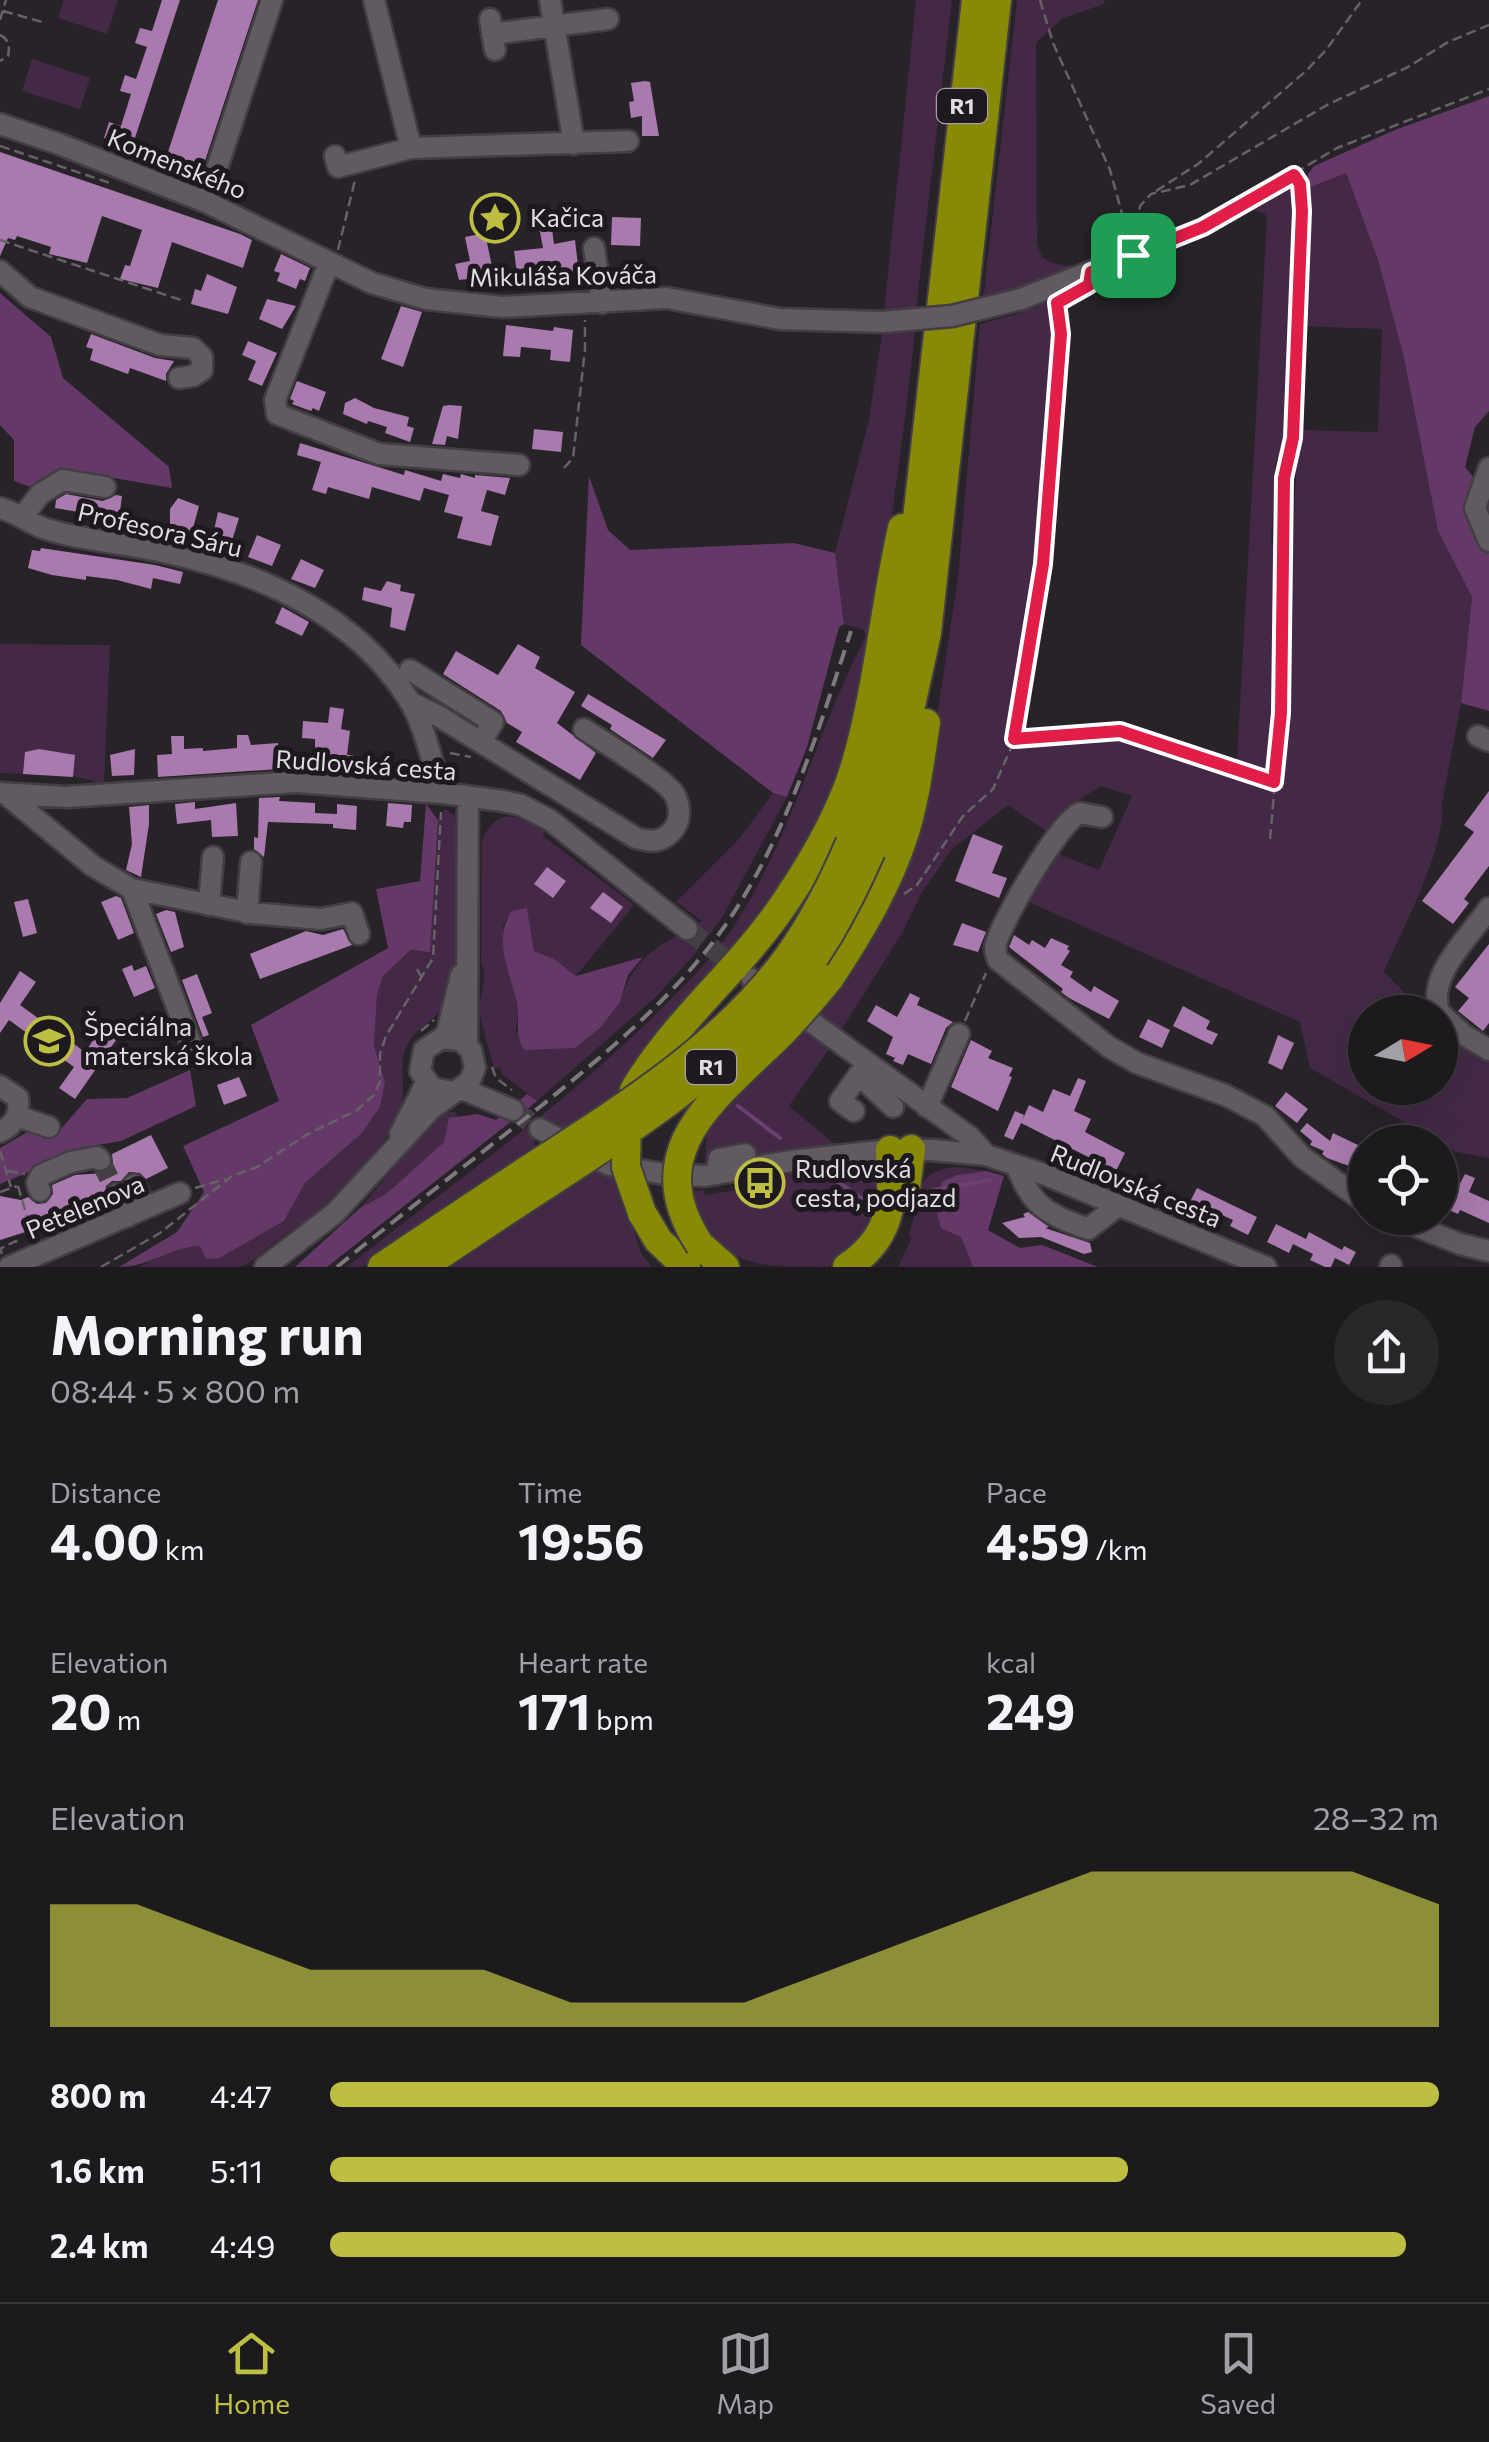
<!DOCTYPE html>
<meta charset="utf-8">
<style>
body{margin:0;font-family:Commissioner,sans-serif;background:#2a272b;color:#f1f3f6;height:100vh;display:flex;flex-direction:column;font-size:38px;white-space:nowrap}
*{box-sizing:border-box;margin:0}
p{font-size:32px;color:#a0a1a4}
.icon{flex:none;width:55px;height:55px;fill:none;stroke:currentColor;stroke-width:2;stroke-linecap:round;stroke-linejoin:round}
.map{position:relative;height:1267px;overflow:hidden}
.side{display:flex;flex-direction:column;background:#1d1a1e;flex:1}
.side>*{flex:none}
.needle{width:65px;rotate:80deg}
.tools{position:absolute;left:1348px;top:995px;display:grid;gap:20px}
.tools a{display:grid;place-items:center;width:110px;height:110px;border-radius:50%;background:#1d1a1e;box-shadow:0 10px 40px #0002,0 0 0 2px #3b383c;font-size:50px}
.pin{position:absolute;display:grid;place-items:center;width:85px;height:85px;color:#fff;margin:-42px;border-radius:20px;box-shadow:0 5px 15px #0006}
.round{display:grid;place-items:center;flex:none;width:105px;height:105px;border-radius:52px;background:#2a272b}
.headline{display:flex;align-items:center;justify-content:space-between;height:170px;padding:0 50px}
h1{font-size:55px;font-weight:700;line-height:75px}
.metrics{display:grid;grid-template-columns:repeat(3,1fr);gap:15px;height:170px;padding:10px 50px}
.metrics div{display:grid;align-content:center}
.metrics b{font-size:50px;font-weight:700}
.metrics small{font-size:28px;font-weight:400}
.metrics p{font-size:28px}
.chart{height:280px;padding:20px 50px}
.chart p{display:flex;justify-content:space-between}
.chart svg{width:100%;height:180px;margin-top:10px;fill:#bdbf43;opacity:.7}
ul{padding:0 50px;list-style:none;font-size:32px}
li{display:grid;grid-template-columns:160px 120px 1fr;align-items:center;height:75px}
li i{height:25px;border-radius:12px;background:#bdbf43}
.tabs{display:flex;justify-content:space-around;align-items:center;height:140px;border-top:2px solid #3b383c;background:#1d1a1e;font-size:28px;color:#a0a1a4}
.tabs a{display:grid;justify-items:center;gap:5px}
.tabs .on{color:#bdbf43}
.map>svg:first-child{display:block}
.green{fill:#432946}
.forest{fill:#643968}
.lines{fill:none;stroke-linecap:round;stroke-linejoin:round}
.stream{stroke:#6c4070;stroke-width:4}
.building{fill:#a97aad}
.minor-tunnel{stroke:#433f44;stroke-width:20;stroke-dasharray:20 10;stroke-linecap:butt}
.minor-casing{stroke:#423e43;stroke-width:25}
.highway-casing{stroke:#423e43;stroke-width:32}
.path{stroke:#666267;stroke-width:2.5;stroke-dasharray:10 5;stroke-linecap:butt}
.minor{stroke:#615b61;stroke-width:20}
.highway{stroke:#888905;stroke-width:28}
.rail{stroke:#7d797d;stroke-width:4;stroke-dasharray:15 8;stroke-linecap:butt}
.minor-bridge-casing{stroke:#423e43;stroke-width:25;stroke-linecap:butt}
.highway-bridge-casing{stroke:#423e43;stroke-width:32;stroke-linecap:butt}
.minor-bridge{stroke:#615b61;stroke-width:20}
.highway-bridge{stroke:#888905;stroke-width:28}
.route-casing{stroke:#fff;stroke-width:20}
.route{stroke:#e11d48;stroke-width:12}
.labels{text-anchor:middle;stroke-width:10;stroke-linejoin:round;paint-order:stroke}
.shield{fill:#1e191e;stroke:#a6a2a6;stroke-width:2.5}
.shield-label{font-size:22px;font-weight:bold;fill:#e0dde0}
.street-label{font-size:25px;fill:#e0dde0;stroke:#1e191e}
.poi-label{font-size:25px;fill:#e0dde0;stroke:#1e191e;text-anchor:start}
</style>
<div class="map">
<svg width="1489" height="1267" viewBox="0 0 1489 1267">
<rect width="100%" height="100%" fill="#272328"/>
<path class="green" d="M64,0H118L107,34L58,18Z
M916,0H952L916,310L884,312Z
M1017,0H1105L1104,4L1063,18L1036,43L1037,244L1042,257C1068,276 1108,260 1128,238L1123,250C1078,275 1030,286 983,300Z
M32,59L90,78L80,109L22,91Z
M1346,173L1378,260L1404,358L1438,531L1472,597L1461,703L1442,803C1447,846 1402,930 1384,972L1424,1012H1365V1088H1440V1027L1460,1045L1489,1061V1158L1456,1152L1310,1068L1300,1022L1024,900L1051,851L1099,870L1132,796L1101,786L1066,808L1051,834L1008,805L952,849L922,892L902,933L840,1032L817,1014L925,797L958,577L980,324L1021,313V308L1136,262L1139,265L1049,307L1057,331L1041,560L1020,729L1116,734L1237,760L1267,218L1264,213L1250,210L1197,241L1196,234L1289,185L1298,194V211L1288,446L1275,464L1271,541L1278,558L1279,619L1272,768L1282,770L1298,430L1378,432L1382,329L1301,326L1306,189Z
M915,332C906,413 896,493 883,573C864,691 841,810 768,908C730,958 684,1004 642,1050L627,1075L622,1091L567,1129L550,1124C536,1130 531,1134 536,1150L361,1267H347C450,1185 559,1109 653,1017C682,988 712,960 734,926C794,832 816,732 866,636L864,630L844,624L835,553L869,420L882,334Z
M0,644L110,645L104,784L73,776L0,773Z
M773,793L787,797L723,916L693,956L656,997L537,1101L502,1074L500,1067L494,1069C490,1050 482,1030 480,1011C479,994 489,980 481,962L482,839C500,805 516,816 544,830L543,836L634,905L576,976L554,959L534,951L527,908L511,911L503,925L518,1010L516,1033L620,1002C635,952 660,947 702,921L676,902L739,839Z
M445,809L454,815L457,822C457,876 465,953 444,1004C435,1023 412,1029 405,1050C398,1070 408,1090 400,1110C377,1168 319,1211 270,1246C261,1253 250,1265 239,1267C208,1267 171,1267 139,1267L178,1247L200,1246L262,1231L284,1221L305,1183L362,1133L380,1107L385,1082L374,1046L377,995L383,976L412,950L430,951L438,820Z
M804,1028L831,1046L789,1106L834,1144L705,1163L707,1129L725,1105Z
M445,1112H455L458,1117L449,1119L444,1142L386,1194L360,1208L435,1119Z
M863,1165L882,1174L879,1220L828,1267C747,1267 718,1267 692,1191L703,1190L705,1195L763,1186V1181L812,1168Z
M958,1167L986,1171L957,1175L961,1236L973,1267H898L911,1240L909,1234C922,1197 911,1170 958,1167Z
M588,1170L617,1179L641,1253L652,1267H451L469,1255L467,1251Z"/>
<path class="forest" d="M1489,96V411L1475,427L1465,467L1489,496V711L1461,703L1472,597L1438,531L1404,358L1378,260L1346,173L1306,189L1308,174L1314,166L1395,130Z
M0,293L51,337L63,378L169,467L172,488L61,469L36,489L14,481V440L0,425Z
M589,476L608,530L630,550L794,543L835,553L844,624L839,627L807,747L787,797L773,793L581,645Z
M426,804L438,820L430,952L411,950L383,976L377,995L374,1046L385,1082L380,1107L362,1133L305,1183L284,1221L219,1258L206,1259L200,1246C168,1247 151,1267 119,1267L177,1232L204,1192L183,1146L279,1101L251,1025L388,948L376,889L420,881Z
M527,908L534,951L554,959L576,976L643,957L628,975L620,1002L601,1027L575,1048L524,1050C514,1030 520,1023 517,1003C510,970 493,943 511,911Z
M190,1070L196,1106L121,1141L92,1146L0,1184V1148L29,1131L60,1130L87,1099L127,1098Z
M527,1094L537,1101L327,1267H295L360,1208L386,1194L444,1142L449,1118L477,1114L496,1120Z
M986,1171L1004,1176L988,1230L1020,1248L1042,1245L1098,1267H973L961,1237L941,1228L936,1209L942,1182L957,1175Z"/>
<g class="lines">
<path class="stream" d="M738,1106L780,1138
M834,1179L861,1198L877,1200
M928,1191L990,1180"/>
</g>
<path class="building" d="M162,0H180L132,147L104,138L109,122L121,126L131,94L120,91L125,75L136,79L147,47L135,43L140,28L152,31Z
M218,0H258L202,170L188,165L186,172L164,164Z
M645,81L650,82L659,136H642V116L631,118L629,102L634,101L631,83Z
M0,152L240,234L252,240L243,268L172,242L158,288L120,279L125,265L130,266L142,230L102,216L87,263L49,254L51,247L17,236L15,240L8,238L0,256Z
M550,214L554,244L575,240L579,274L561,279L558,277L518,281L514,251L543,248L537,216Z
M612,217L641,218L640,246L611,245Z
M485,233L494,276L459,280L455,264L470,261L465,237Z
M281,254L310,268L305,281L300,279L296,289L277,281L280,273L274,271Z
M207,274L237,287L228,314L191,304L195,289L201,291Z
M267,299L296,306L282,329L259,319Z
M401,306L422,312L403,367L381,359Z
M506,325L553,331L554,327L573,330L570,362L550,360L551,350L521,347L520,357L503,356Z
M91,334L155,358L174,361L166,374V381L130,368L128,374L90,360L93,349L86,347Z
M248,341L277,353L262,386L248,380L256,361L242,355Z
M297,381L326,392L319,411L313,408L311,411L292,404L294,401L290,399Z
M355,398L374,408L409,417L407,426L414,428L410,442L385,433L387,427L368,421L367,424L343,414L345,403Z
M449,405L462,406L458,439L447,436L445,445L432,444L443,406Z
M534,429L563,432L561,452L532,449Z
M300,443L404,475L405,470L441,481L443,474L460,478L461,474L475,478V475L510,478L505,495L487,490L481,511L499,516L491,546L457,538L463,517L444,512L449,495L424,488L420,501L372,487L369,499L328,487L326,494L312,490L321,462L297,455Z
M66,494L103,501L116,495L122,496L119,519L55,508L56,500Z
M178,498L199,506L192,532L170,527V509Z
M218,512L239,518L231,544L212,539Z
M257,535L281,545L272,566L248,557Z
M41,548L155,565L183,572L180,584L153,578L151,589L117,580L86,576V580L52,575L28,568L32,550L40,551Z
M301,559L324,570L315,588L291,579Z
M387,581L401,585L400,591L415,594L405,631L390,627L392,608L362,600L364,587L381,591Z
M282,607L309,622L302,636L275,623Z
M518,644L540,657L535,668L575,692L557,723L596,753L580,780L516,742L522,732L507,723L501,711L443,674L456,651L498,675Z
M588,694L666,740L653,758L610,729L612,725L581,706Z
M330,707L344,709L341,729L350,731L347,755H353L351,772L315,770V739L302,738L303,721L328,723Z
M237,735H248L251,745L278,743L279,769L158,777L157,755L172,754L171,736H184V749L203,748V751L237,748Z
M39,749L75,755L73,777L23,774L25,752Z
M135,749L134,775L112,776L110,755Z
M1489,791V866L1464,899L1469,903L1453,924L1422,901L1474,832L1464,825Z
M280,797L279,801L315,803V813L337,814V804L357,806L356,830L333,828V824L268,822L264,857L254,849V837L258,838L259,798Z
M195,802V809L236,803L238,836L212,837L211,820L177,824L175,804Z
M388,803L412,805L411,822H404L403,828L386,826Z
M149,805V824L141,877L126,870L132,844L129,807Z
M973,834L1003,846L992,873L1007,878L999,898L955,881Z
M547,867L566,881L553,898L534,884Z
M603,892L623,907L611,923L590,908Z
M116,896L121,898L134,933L118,940L101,902Z
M28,899L37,933L23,937L14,902Z
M166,910L175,912L184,947L171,952L156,914Z
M962,923L986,932L978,952L953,945Z
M343,929L352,945L260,979L250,954L306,931L323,935Z
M1014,935L1029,945L1032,940L1045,948L1051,938L1069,946L1067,949L1070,951L1061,965L1073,972L1070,977L1091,992L1094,986L1119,1001L1109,1019L1069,998L1061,992L1063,989L1009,947Z
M1489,944V1023L1483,1031L1458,1011L1469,998L1455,987Z
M132,965L134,971L146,966L155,988L134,997L122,969Z
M20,971L36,982L20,1005L85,1052L101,1029L116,1040L75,1099L59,1088L74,1067L9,1020L0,1033V1003Z
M197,974L212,1013L202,1017L209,1035L203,1037L182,980Z
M910,993L920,998L917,1005L953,1022L946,1028L931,1064L908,1054L903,1065L893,1061L895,1058L886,1054L893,1037L867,1021L876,1005L897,1017Z
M1183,1006L1210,1021L1206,1029L1218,1034L1212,1045L1173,1026Z
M1148,1019L1170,1030L1162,1048L1139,1037Z
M1278,1035L1294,1043L1282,1070L1268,1063Z
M971,1040L992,1051L988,1058L1013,1068L1009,1076L1012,1077L998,1111L951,1087Z
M239,1077L247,1096L224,1105L217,1085Z
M1078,1078L1086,1081L1074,1111L1091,1119L1085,1132L1125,1153L1116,1171L1021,1123L1013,1140L1004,1136L1015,1111L1024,1115L1022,1121L1029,1105L1043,1112L1053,1089L1070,1096Z
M1286,1092L1308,1109L1297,1123L1275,1106Z
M1307,1123L1330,1141L1333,1133L1362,1147L1365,1151V1181L1349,1173L1352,1167L1327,1158L1322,1154L1324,1151L1310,1145L1312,1141L1300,1131Z
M151,1135L168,1168L146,1179L140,1173L129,1172L121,1181H112L106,1186L105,1200L36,1235L35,1229L0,1240V1196L21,1200L28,1197L37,1204L46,1203L53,1194L52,1185L75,1175L104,1173L113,1164L112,1154Z
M1465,1174L1475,1178L1469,1192L1489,1201V1223L1460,1210L1458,1214L1440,1206L1443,1188L1455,1193Z
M1197,1188L1257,1217L1248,1235L1230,1226L1233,1220L1209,1209L1206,1215L1188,1206Z
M1028,1212L1049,1227L1045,1228L1090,1243L1092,1252L1084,1254L1041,1237L1019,1238L1002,1223L1025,1217L1023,1214Z
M1276,1224L1306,1239L1309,1232L1342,1250L1344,1246L1356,1252L1349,1265L1335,1258L1331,1267H1325L1310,1260L1313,1254L1293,1244L1289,1253L1267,1242Z"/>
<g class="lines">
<path class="minor-tunnel" d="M687,929L742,972
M513,1110L540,1129
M100,1160L117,1194"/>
<g class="minor-casing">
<path id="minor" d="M374,0L411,148
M550,0L574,144
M490,19L495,50
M492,34L608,19
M0,124L59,144L206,202L372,283L426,299L502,307L667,298L780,319L883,322
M335,156L338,167L411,148L628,141
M206,202L272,0
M594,248L602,303
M329,263L275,400L277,414L379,454L519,465
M0,271L30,297L160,345L193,348L202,357V370L193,376L179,378
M1021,299L1133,255
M1489,468L1475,508L1489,541
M0,508C18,513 31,525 49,530C87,541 129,544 168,553C261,573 357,616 409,700C425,726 432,763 442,793
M23,516L40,494L63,480L105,487
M410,670L493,722L481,742
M410,702L440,717L636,838C650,842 662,843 672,831C681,821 681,806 674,794C665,779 602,741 584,729
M1478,736L1489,741
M0,793L66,797L296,782L442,793L503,801L521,805L550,820L687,929
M8,796L93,866L132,889L252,913L321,919L352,913L359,934
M1102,817L1080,813C1061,819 1001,922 996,944C994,951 996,953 998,960L1109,1047L1137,1063L1225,1095L1265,1116L1302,1157L1365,1202
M132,889L196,1057
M209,905L213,857
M247,913L251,862
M752,979L970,1137L986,1155
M1439,1012C1427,974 1469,938 1489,908
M1440,1013L1464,1035L1489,1050
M446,1037L461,975
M467,1045L468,797
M859,1075L893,1107
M0,1086L18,1098C20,1116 15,1124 0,1132
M462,1089L513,1110
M927,1107L959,1034
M854,1111L840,1101L867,1064
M17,1116L49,1127
M540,1129L609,1165L665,1174L705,1176L790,1161L890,1150H932L986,1155L1046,1175L1266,1267
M400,1134L426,1083
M1016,1165C1033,1208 1046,1213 1088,1229L1119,1205
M717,1174L719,1159L745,1154
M134,1185L146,1208
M40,1191L37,1183L41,1175L71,1162L97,1157L100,1160
M117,1194L128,1216
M1395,1218L1460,1244L1489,1251
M9,1267L180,1193
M265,1267L335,1213L431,1109L470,1081L475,1067L471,1050L460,1040L442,1038L424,1050L420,1071L432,1088L453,1092
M1390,1267L1391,1265"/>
</g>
<g class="highway-casing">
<path id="highway" d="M850,843L887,729L902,651L976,0
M871,851L891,796L927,633L997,0
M829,979C859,934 889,884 905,832C916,797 920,760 926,723
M634,1090C675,1020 741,969 786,901C813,861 841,813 855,766C878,688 884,607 902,528
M905,1197L911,1149
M642,1213L658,1240L686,1267
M700,1245L725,1267
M382,1267L476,1204
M422,1267L488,1223
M847,1267C893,1237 894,1199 890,1150"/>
</g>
<path class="path" d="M1040,0L1053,43L1110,170L1129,239
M3,11L42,22
M0,20L6,0
M0,35C9,39 10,47 8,56L0,61
M0,146L110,183
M1156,191L1198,164L1306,71L1326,50L1362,0
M1134,239L1140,206L1151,194L1190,185L1327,105L1408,67L1448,42L1489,25
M0,240L184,301
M1149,249L1203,227L1337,148L1489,89
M338,250L355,180
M564,468L573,458L585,349V320
M1015,739L1120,731L1273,781
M450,753L471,757
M1270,839L1281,713L1285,478L1293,438L1303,211L1300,184L1294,175
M904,894L917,885L963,816L993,789L1015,739L1043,564L1061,334L1057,304
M417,969L421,976
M965,1021L986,973
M421,1031L434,1020
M492,1067L496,1078L512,1090
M0,1151L11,1187
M8,1171L25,1174
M18,1186L33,1237
M195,1188L226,1179
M0,1192L17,1186
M2,1254L0,1249L16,1241L18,1245
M101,1267L160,1233L232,1176L257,1167L306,1135L357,1110L374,1095L380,1082V1054L386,1036L433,958L441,812"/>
<use href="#minor" class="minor"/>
<use href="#highway" class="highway"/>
<path class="rail" d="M337,1267C404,1212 473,1160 541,1106C614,1047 688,986 738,906C791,822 820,725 851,631"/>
<g class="minor-bridge-casing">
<path id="minor-bridge" d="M883,322L952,316L1021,299"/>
</g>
<g class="highway-bridge-casing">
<path id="highway-bridge" d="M627,1116L626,1167L642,1213
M476,1204C583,1131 710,1064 788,957C813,922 833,883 850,843
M488,1223C586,1157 696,1095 775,1007C817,962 846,908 871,851
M700,1245C642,1157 705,1106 766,1048C789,1027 809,1003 829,979"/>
</g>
<use href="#minor-bridge" class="minor-bridge"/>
<use href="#highway-bridge" class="highway-bridge"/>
</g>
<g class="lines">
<g class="route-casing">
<path id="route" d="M1294,175L1300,184L1302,211L1293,438L1284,478L1281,713L1274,782L1120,731L1014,739L1043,564L1061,334L1057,303L1089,285L1091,272L1203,227Z"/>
</g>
<use href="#route" class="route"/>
</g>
<defs>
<g id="sight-ring" transform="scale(2.5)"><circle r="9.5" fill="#1e191e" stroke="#bdbf43" stroke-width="1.5"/><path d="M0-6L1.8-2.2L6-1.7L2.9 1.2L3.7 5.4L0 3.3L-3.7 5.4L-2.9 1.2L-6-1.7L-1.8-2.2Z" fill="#bdbf43"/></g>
<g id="school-ring" transform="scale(2.5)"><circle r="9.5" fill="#1e191e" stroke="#bdbf43" stroke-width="1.5"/><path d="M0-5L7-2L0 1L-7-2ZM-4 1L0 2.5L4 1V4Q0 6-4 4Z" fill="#bdbf43"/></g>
<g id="bus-ring" transform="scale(2.5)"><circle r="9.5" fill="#1e191e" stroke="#bdbf43" stroke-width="1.5"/><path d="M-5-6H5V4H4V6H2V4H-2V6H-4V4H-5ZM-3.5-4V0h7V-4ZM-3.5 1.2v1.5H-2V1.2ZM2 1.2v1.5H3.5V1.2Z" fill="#bdbf43"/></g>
</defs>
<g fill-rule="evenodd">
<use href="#sight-ring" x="495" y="218"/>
<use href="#school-ring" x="49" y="1041"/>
<use href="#bus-ring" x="760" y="1183"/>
</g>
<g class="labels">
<g class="shield">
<rect x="937" y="89" width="50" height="34" rx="8"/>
<rect x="686" y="1050" width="50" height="34" rx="8"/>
</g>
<g class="shield-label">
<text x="962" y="114">R1</text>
<text x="711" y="1075">R1</text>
</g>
<g class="street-label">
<text transform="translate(177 164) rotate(22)" y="9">Komenského</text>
<text transform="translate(563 276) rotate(-1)" y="9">Mikuláša Kováča</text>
<text transform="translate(160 530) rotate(13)" y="9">Profesora Sáru</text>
<text transform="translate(366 765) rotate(4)" y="9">Rudlovská cesta</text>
<text transform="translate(1136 1186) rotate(22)" y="9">Rudlovská cesta</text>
<text transform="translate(85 1207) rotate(-23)" y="9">Petelenova</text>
</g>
<g class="poi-label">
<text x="530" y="227">Kačica</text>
<text x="84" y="1036">Špeciálna<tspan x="84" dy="29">materská škola</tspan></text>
<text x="795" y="1178">Rudlovská<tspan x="795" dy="29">cesta, podjazd</tspan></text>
</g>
</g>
</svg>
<div class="tools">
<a><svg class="needle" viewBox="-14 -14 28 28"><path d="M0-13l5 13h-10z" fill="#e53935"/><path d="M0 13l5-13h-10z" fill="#a0a1a4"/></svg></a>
<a><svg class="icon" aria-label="locate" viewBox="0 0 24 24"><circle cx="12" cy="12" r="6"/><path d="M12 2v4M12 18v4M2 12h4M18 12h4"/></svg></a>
</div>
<div class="pin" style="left:1133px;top:255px;background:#1e9e55"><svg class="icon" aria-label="arrive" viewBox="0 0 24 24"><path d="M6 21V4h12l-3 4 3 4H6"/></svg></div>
</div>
<section class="side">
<div class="headline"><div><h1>Morning run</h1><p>08:44 · 5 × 800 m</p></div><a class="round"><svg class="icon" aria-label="share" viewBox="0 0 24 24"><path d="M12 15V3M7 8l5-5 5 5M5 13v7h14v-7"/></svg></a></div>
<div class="metrics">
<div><p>Distance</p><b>4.00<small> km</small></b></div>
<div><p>Time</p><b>19:56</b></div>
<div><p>Pace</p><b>4:59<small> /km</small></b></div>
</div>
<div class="metrics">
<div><p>Elevation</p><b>20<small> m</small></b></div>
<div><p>Heart rate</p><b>171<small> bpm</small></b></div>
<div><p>kcal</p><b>249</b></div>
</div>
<div class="chart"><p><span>Elevation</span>28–32 m</p>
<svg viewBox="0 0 160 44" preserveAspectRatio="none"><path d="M0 44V14L10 14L20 22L30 30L40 30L50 30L60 38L70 38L80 38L90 30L100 22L110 14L120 6L130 6L140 6L150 6L160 14V44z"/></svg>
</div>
<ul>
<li><b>800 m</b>4:47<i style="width:100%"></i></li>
<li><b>1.6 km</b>5:11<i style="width:72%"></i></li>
<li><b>2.4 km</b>4:49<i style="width:97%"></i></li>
</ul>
</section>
<nav class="tabs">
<a class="on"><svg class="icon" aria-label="home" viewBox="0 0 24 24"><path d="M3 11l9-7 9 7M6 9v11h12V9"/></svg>Home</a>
<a><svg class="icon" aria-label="map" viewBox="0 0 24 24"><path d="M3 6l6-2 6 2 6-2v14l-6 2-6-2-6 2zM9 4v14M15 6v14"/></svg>Map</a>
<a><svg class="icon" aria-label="saved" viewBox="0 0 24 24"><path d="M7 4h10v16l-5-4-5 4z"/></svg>Saved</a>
</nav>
